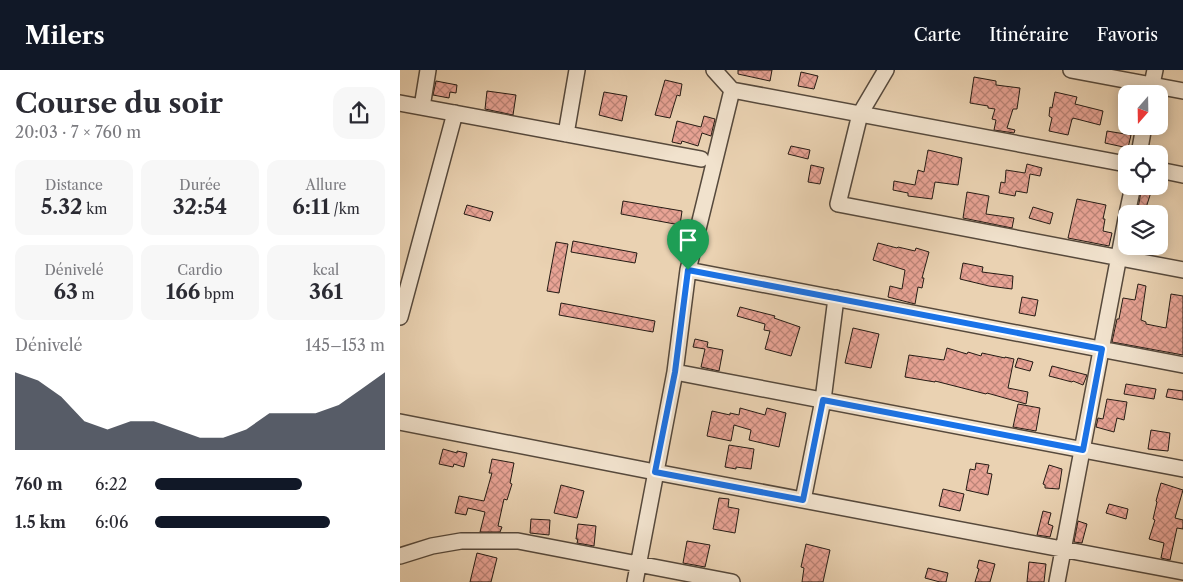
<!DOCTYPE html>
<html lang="fr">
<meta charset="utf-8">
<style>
body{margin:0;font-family:"Libre Caslon Text",serif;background:#f7f7f7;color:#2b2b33;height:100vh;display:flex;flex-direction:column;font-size:19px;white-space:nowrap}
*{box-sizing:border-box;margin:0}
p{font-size:16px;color:#7c7c81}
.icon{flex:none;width:28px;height:28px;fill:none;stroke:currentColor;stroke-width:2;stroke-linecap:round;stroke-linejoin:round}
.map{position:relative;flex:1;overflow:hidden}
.panel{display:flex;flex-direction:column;background:#fff;width:400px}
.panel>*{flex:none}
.needle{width:32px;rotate:200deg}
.buttons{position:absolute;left:718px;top:15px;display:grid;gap:10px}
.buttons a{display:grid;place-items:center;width:50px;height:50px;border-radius:10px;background:#fff;box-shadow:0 2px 12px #0003;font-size:25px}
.pin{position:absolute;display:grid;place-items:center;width:42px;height:42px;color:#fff;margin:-51px -21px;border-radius:50% 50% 50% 0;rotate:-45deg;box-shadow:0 0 5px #0007}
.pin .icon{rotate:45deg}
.round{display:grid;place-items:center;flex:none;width:52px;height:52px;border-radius:15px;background:#f7f7f7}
.overview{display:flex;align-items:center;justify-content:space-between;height:85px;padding:0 15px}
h1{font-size:28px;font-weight:700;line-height:38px}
.metrics{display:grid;grid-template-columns:repeat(3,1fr);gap:8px;height:85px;padding:5px 15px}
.metrics div{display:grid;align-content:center;border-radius:12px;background:#f7f7f7;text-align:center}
.metrics b{font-size:21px;font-weight:700}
.metrics small{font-size:14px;font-weight:400}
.metrics p{font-size:14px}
.chart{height:140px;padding:10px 15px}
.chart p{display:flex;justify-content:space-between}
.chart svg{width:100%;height:90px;margin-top:5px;fill:#111827;opacity:.7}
ul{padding:0 15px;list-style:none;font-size:16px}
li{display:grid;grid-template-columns:80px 60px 1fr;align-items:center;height:38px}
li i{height:12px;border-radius:6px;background:#111827}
header{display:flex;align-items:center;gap:30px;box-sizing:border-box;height:70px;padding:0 25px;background:#111827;color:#fff}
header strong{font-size:24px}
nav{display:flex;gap:28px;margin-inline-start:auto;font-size:18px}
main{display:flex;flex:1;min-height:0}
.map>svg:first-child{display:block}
.building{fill:url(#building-cross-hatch);stroke:#251b14}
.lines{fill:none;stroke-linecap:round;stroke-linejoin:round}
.minor-casing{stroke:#56493c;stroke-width:18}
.minor{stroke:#f1e2cd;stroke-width:15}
.route-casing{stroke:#fff;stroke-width:10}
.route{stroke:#1a73e8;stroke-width:6}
</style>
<header>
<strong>Milers</strong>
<nav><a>Carte</a><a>Itinéraire</a><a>Favoris</a></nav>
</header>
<main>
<section class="panel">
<div class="overview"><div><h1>Course du soir</h1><p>20:03 · 7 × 760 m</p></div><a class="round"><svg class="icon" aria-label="share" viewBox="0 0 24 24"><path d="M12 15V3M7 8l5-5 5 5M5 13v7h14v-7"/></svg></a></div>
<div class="metrics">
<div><p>Distance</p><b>5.32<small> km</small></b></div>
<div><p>Durée</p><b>32:54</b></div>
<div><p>Allure</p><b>6:11<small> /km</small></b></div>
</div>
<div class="metrics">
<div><p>Dénivelé</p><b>63<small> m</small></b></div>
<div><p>Cardio</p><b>166<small> bpm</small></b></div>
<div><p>kcal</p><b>361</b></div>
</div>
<div class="chart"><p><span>Dénivelé</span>145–153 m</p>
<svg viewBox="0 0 160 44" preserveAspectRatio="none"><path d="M0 44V6L10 10L20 18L30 30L40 34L50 30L60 30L70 34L80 38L90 38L100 34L110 26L120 26L130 26L140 22L150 14L160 6V44z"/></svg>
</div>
<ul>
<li><b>760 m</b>6:22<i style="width:64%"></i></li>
<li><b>1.5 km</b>6:06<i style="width:76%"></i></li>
</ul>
</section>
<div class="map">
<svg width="783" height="512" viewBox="0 0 783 512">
<defs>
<pattern id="building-cross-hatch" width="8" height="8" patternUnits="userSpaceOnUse" patternTransform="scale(1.25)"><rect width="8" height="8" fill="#e8a395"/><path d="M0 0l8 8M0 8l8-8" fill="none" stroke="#bc8478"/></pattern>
</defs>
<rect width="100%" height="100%" fill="#ead2b2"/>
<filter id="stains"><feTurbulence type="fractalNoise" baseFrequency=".004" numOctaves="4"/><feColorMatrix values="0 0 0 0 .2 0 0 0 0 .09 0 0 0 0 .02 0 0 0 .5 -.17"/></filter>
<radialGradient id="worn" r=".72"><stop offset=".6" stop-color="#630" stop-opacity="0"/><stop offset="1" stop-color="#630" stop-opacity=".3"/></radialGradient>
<path class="building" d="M338,0H372L370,11L338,4Z
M401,2L418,6L414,19L398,16Z
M574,7L596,11V15L620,18L617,39H613L607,58L615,60L614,63L594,60L596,50L592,49L595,39L588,38V36L570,33Z
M265,10L282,14L280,26L277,25L270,48L255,45Z
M36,11L57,15L56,23L50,22L49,28L33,25Z
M87,21L116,25L113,45L85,39Z
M204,22L227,26L222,51L199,45Z
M655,22L677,27L675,34L703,41L700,55L673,48V49H672L668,65L649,61L652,48L649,46L650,37L652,38Z
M304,46L315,49L311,66L302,63L298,76L282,71L281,74L272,72L277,51L301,57Z
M707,61L731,65L728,78L705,73Z
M391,76L410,80L408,89L388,84Z
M528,80L562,88L558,115L535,112L532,129L508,126V123L493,120L494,111L515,115L518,100L524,102Z
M627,94L642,98L640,106L630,104L627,123L616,121L615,126L599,123L601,112L605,113L606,100L625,103Z
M411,95L424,98L420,114L408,112Z
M742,116H753L744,144H737Z
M567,122L589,126L586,144L614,148L612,158L563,148Z
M677,129L706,135L703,149H705L703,161L712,163L709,176L668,168Z
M223,131L282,141L280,155L221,144Z
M67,135L93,142L90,151L64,144Z
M633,137L653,143L650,154L629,148Z
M173,171L237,183L235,193L171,182Z
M156,172L168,174L159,223L147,221Z
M478,173L497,178L498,177L515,181L516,178L529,182L522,208H524L522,218L518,217L515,234L488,227L490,216L502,219L505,200L473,190Z
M563,193L583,197L582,202L613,206L612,219L589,216L560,209Z
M738,214L746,216L741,250L746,252V254L766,258L771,224L783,226V285L712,272L717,249H719L723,228L735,230Z
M622,227L638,230L635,246L619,243Z
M161,233L255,251L253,262L159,245Z
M340,237L375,246L374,248L400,257L391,286L365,279L370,261L364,260L365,254L337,246Z
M453,258L479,264L471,298L445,293Z
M295,269L308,272L307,277L323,280L319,301L301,297L305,279L293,277Z
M547,278L567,284L568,282L581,286L582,283L605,288V287L614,289L608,318L628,322L626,334L587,323L586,324L535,311V312L505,307L509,285L544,290Z
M618,288L633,292L630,301L615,297Z
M652,296L687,305L683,315L673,311L672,312L649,306Z
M726,314L756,319L754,329L724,324Z
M768,319L783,321V330L766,327Z
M707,329L727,332L724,350L717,348L714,362L696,357L698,348L703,349Z
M618,334L640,338L636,361L613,357Z
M340,338L365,345L367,338L386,343L379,377L349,370L351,360L334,355L331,371L307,366L312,341L330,345V343L339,345Z
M751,360L770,363L768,381L748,379Z
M329,375L354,379L351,399L336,397V399L325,397Z
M43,379L57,383V381L67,383L64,397L54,394L53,397L39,394Z
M92,389L114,393L110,413L112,414L107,430L104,429L98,456L102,457L100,462H80L85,442L68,438L66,445L55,443L59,426L84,431L92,403H89Z
M576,393L589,395L587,403L592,404L588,425L566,420L570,399L575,400Z
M649,395L662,399L659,419L645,418V415L643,414Z
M761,413L783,420L775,448L783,450V459L777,458L770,490L761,488L764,473L749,469L755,450L753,449L757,432L756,431Z
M161,415L184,421L177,448L154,443Z
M543,419L564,424L560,441L539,436Z
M319,428L329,429L328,437L339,439L335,463L313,459Z
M709,434L728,439L726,449L706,443Z
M643,441L651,443L648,454L653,456L650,467L637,465Z
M131,449L150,450L149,465L130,463Z
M678,451L687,454L682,473L674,472Z
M178,454L196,456L194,476L177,473L178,469H176Z
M287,471L310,475L305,497L283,493Z
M406,474L430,480L423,512H402L404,498L401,497Z
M77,483L97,488L91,512H70Z
M579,490L595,494L590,512H575L579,499L577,498Z
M629,492L646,494L644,512H627Z
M528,498L548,503L546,512H540L525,508Z"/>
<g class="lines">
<g class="minor-casing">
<path id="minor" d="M314,0L332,20L726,94
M486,0L460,44L438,134L783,200
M671,0L783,21
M750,24L755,0
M0,33L301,89
M22,37L28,0
M166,64L177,0
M739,84L744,56
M759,100L783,105
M727,144L733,116
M288,200L783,295
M0,247L55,43
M275,302L783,399
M0,352L255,402L783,502
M403,430L423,330L436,228
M0,486L32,476L61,471H118L332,512
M235,512L275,302L288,200L332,20
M657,512L726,149"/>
</g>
<use href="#minor" class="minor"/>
</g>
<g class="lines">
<g class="route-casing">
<path id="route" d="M288,200L702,279L683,380L423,330L403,430L255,402L275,302Z"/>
</g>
<use href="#route" class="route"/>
</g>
<rect width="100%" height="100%" filter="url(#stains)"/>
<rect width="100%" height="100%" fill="url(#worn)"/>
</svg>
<div class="buttons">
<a><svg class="needle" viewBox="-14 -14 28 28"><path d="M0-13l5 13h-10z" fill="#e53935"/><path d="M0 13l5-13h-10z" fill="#7c7c81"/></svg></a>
<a><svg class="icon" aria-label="locate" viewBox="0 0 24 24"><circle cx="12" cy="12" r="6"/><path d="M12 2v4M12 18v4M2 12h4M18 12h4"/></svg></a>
<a><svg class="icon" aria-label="layers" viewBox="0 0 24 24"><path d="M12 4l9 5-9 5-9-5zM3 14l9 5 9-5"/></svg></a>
</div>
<div class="pin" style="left:288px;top:200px;background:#1e9e55"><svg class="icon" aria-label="arrive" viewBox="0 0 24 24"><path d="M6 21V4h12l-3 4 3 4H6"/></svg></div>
</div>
</main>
